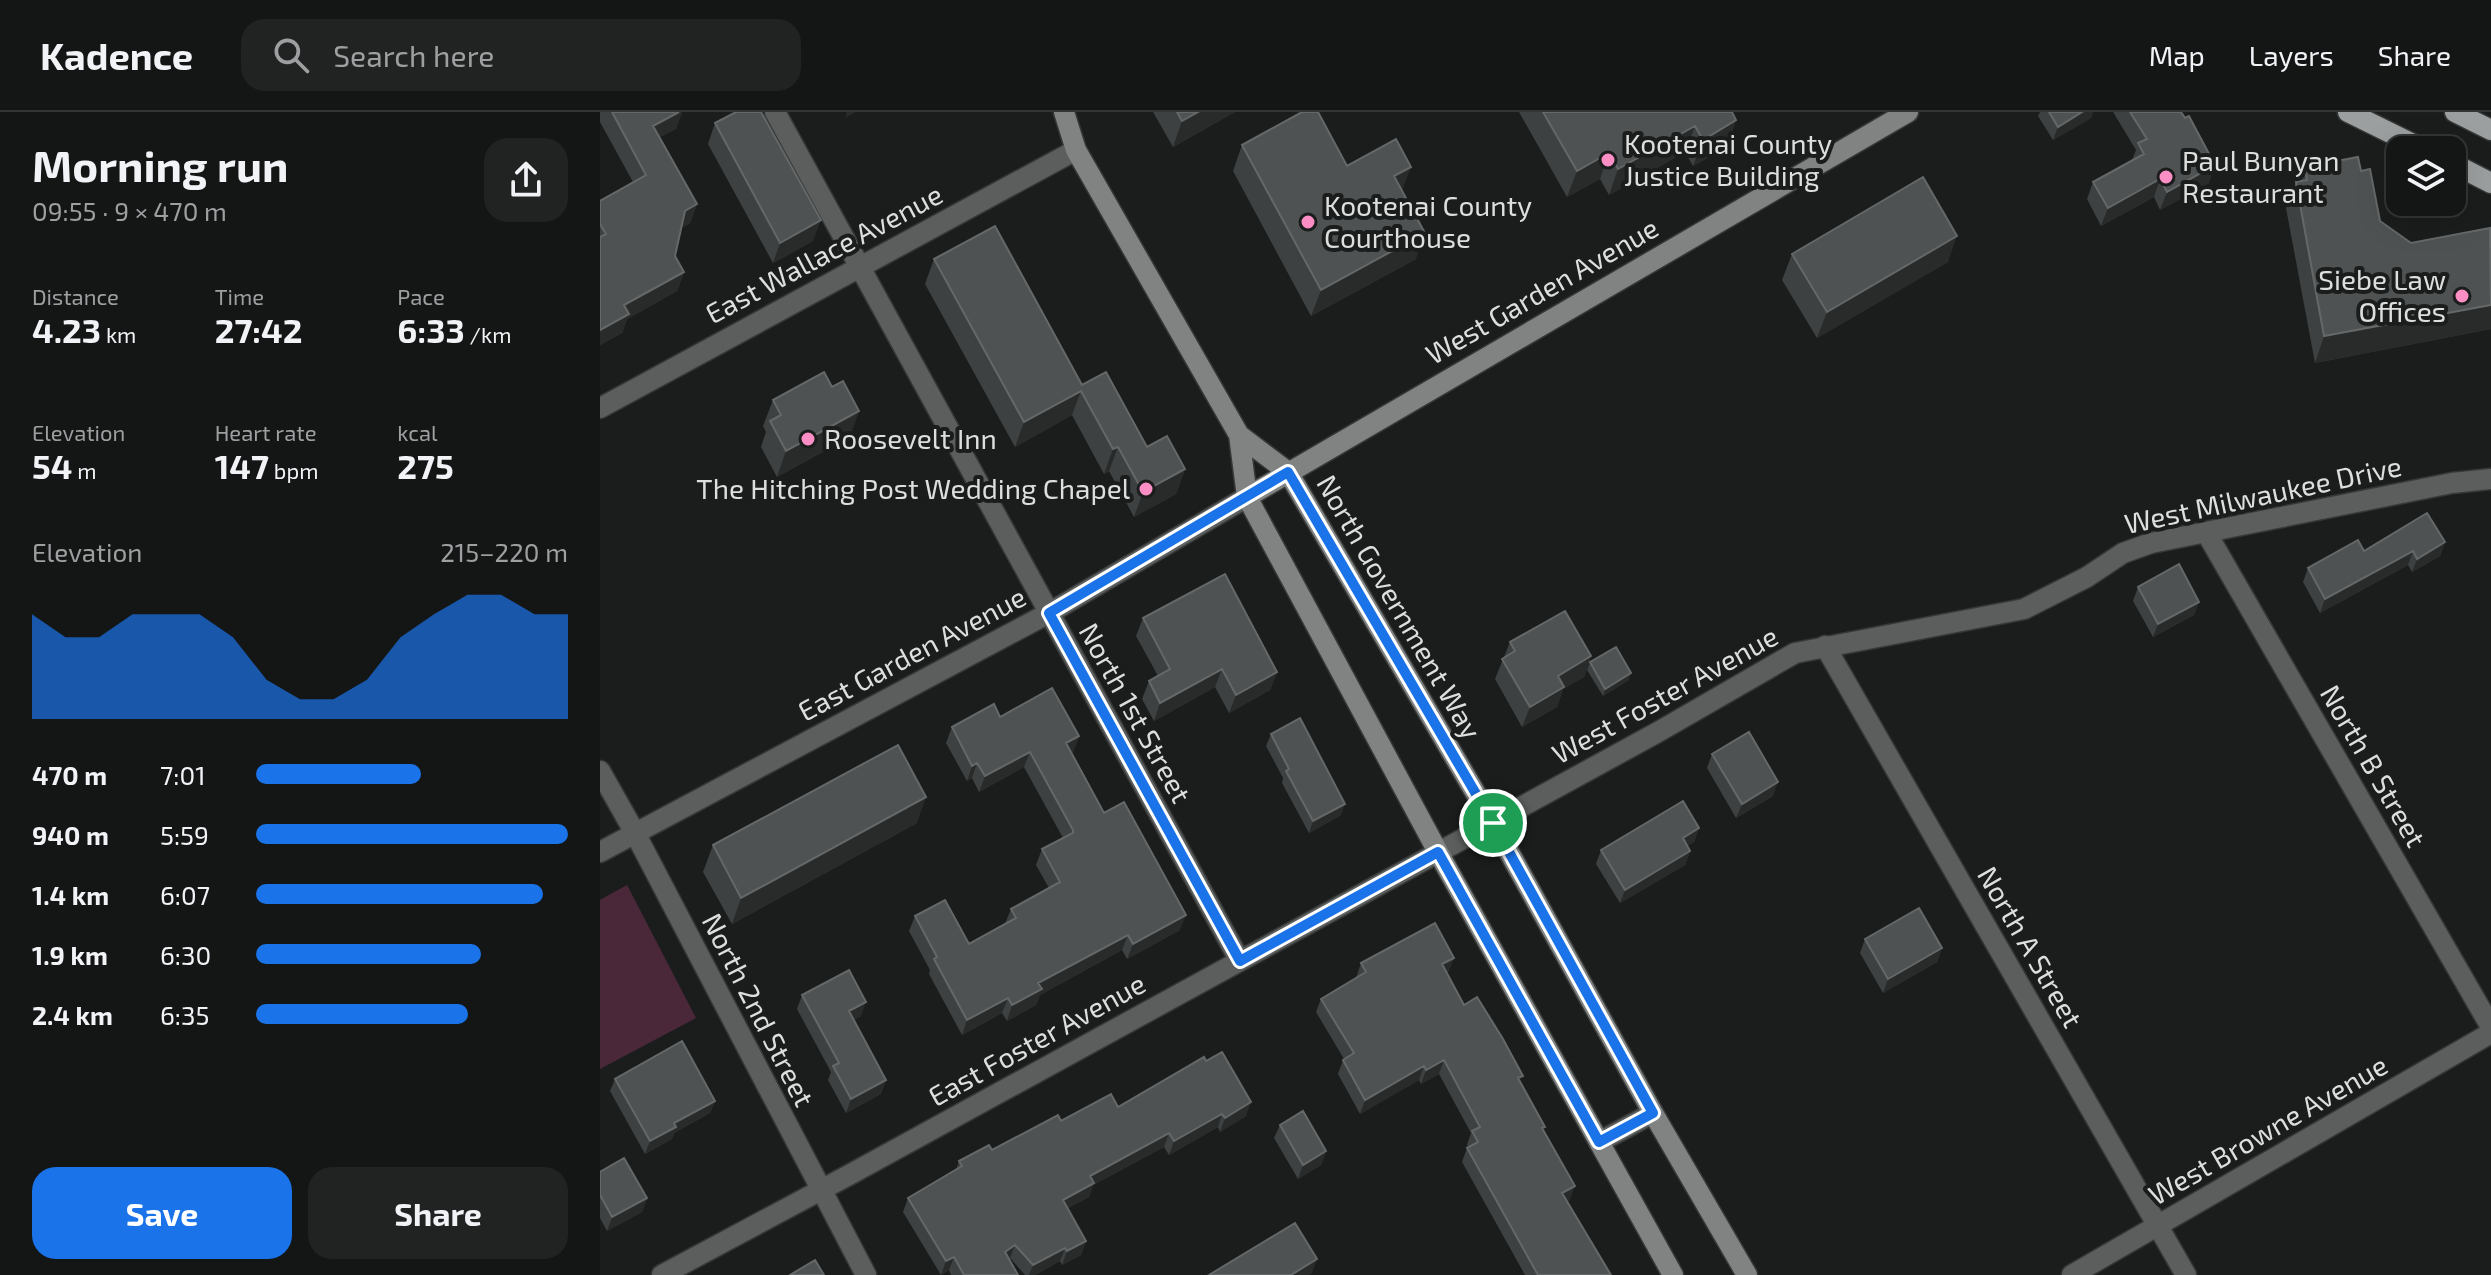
<!DOCTYPE html>
<meta charset="utf-8">
<style>
body{margin:0;font-family:"Exo 2",sans-serif;background:#212323;color:#f1f3f6;height:100vh;display:flex;flex-direction:column;font-size:30px;white-space:nowrap}
*{box-sizing:border-box;margin:0}
p{font-size:26px;color:#9d9fa1}
.icon{flex:none;width:44px;height:44px;fill:none;stroke:currentColor;stroke-width:2;stroke-linecap:round;stroke-linejoin:round}
.map{position:relative;flex:1;overflow:hidden}
.side{display:flex;flex-direction:column;background:#141616;width:600px}
.side>*{flex:none}
.fabs{position:absolute;left:1786px;top:24px;display:grid;gap:16px}
.fabs a{display:grid;place-items:center;width:80px;height:80px;border-radius:16px;background:#141616;box-shadow:0 8px 32px #0002,0 0 0 2px #333535;font-size:40px}
.pin{position:absolute;display:grid;place-items:center;width:68px;height:68px;color:#fff;margin:-34px;border:4px solid #fff;border-radius:50%;box-shadow:0 2px 8px #0007}
.round{display:grid;place-items:center;flex:none;width:84px;height:84px;border-radius:24px;background:#212323}
.overview{display:flex;align-items:center;justify-content:space-between;height:136px;padding:0 32px}
h1{font-size:44px;font-weight:700;line-height:60px}
.metrics{display:grid;grid-template-columns:repeat(3,1fr);gap:12px;height:136px;padding:8px 32px}
.metrics div{display:grid;align-content:center}
.metrics b{font-size:34px;font-weight:700}
.metrics small{font-size:22px;font-weight:400}
.metrics p{font-size:22px}
.chart{height:224px;padding:16px 32px}
.chart p{display:flex;justify-content:space-between}
.chart svg{width:100%;height:144px;margin-top:8px;fill:#1a73e8;opacity:.7}
.primary-button{display:flex;gap:16px;margin-top:auto;padding:16px 32px}
.primary-button a{flex:1;height:92px;border-radius:24px;background:#1a73e8;color:#fff;font-size:32px;font-weight:700;line-height:92px;text-align:center}
.primary-button a+a{background:#212323;color:#f1f3f6}
ul{padding:0 32px;list-style:none;font-size:26px}
li{display:grid;grid-template-columns:128px 96px 1fr;align-items:center;height:60px}
li i{height:20px;border-radius:10px;background:#1a73e8}
header{display:flex;align-items:center;gap:48px;box-sizing:border-box;height:112px;padding:0 40px;background:#141616;border-bottom:2px solid #333535}
header strong{font-size:38px}
nav{display:flex;gap:44px;margin-inline-start:auto;font-size:28px}
.search{width:560px;height:72px;background:#212323;display:flex;align-items:center;gap:20px;box-sizing:border-box;padding:0 28px;border-radius:24px;color:#9d9fa1;font-size:30px}
main{display:flex;flex:1;min-height:0}
.map>svg:first-child{display:block}
.green{fill:#4b2839}
.lines{fill:none;stroke-linecap:round;stroke-linejoin:round}
.street-casing{stroke:#363838;stroke-width:23}
.secondary-casing{stroke:#363838;stroke-width:23}
.primary-casing{stroke:#363838;stroke-width:23}
.street{stroke:#5c5e5d;stroke-width:20}
.secondary{stroke:#808382;stroke-width:20}
.primary{stroke:#9c9f9f;stroke-width:20}
.wall{fill:#3e4141}
.shaded-wall{fill:#292b2b}
.building{fill:#4f5252;stroke:#656868;stroke-width:2}
.route-casing{stroke:#fff;stroke-width:16}
.route{stroke:#1a73e8;stroke-width:10}
.poi-dot{fill:#fb8fc5;stroke:#1b1d1d;stroke-width:3}
.labels{text-anchor:middle;stroke-width:8;stroke-linejoin:round;paint-order:stroke}
.poi-label{font-size:28px;fill:#dddede;stroke:#1b1d1d;text-anchor:start}
.street-label{font-size:28px;fill:#dddede;stroke:#1b1d1d}
</style>
<header>
<strong>Kadence</strong>
<div class="search"><svg class="icon" aria-label="search" viewBox="0 0 24 24"><circle cx="10" cy="10" r="6"/><path d="M15 15l6 6"/></svg>Search here</div>
<nav><a>Map</a><a>Layers</a><a>Share</a></nav>
</header>
<main>
<section class="side">
<div class="overview"><div><h1>Morning run</h1><p>09:55 · 9 × 470 m</p></div><a class="round"><svg class="icon" aria-label="share" viewBox="0 0 24 24"><path d="M12 15V3M7 8l5-5 5 5M5 13v7h14v-7"/></svg></a></div>
<div class="metrics">
<div><p>Distance</p><b>4.23<small> km</small></b></div>
<div><p>Time</p><b>27:42</b></div>
<div><p>Pace</p><b>6:33<small> /km</small></b></div>
</div>
<div class="metrics">
<div><p>Elevation</p><b>54<small> m</small></b></div>
<div><p>Heart rate</p><b>147<small> bpm</small></b></div>
<div><p>kcal</p><b>275</b></div>
</div>
<div class="chart"><p><span>Elevation</span>215–220 m</p>
<svg viewBox="0 0 160 44" preserveAspectRatio="none"><path d="M0 44V12L10 19L20 19L30 12L40 12L50 12L60 19L70 32L80 38L90 38L100 32L110 19L120 12L130 6L140 6L150 12L160 12V44z"/></svg>
</div>
<ul>
<li><b>470 m</b>7:01<i style="width:53%"></i></li>
<li><b>940 m</b>5:59<i style="width:100%"></i></li>
<li><b>1.4 km</b>6:07<i style="width:92%"></i></li>
<li><b>1.9 km</b>6:30<i style="width:72%"></i></li>
<li><b>2.4 km</b>6:35<i style="width:68%"></i></li>
</ul>
<div class="primary-button"><a>Save</a><a>Share</a></div>
</section>
<div class="map">
<svg width="1891" height="1163" viewBox="0 0 1891 1163">
<rect width="100%" height="100%" fill="#1b1d1d"/>
<path class="green" d="M27,773L96,906L0,957V788Z"/>
<g class="lines">
<g class="street-casing">
<path id="street" d="M175,0L640,849
M0,296L476,38
M1606,420L1891,915
M1225,534L1586,1163
M0,659L35,721L266,1163
M0,740L449,501L647,385
M999,1030L1053,1001
M62,1163L249,1063L1058,620L1195,541L1424,497L1487,465L1523,441L1551,431L1852,371L1891,367
M1472,1163L1891,921"/>
</g>
<g class="secondary-casing">
<path id="secondary" d="M464,0L476,38L639,323L647,385L838,740L1073,1163
M639,323L688,360L893,711L1053,1001L1147,1163
M647,385L1308,0"/>
</g>
<g class="primary-casing">
<path id="primary" d="M1748,0L1825,38
M1855,0L1891,18
M1852,51L1891,71"/>
</g>
<use href="#street" class="street"/>
<use href="#secondary" class="secondary"/>
<use href="#primary" class="primary"/>
</g>
<path class="wall" d="M0,0H82L76,17L60,25L97,92L90,111L81,116L75,144L84,160L77,179L27,207L22,221L0,233V89L33,70L0,10Z
M553,0H635L573,35Z
M919,0H1132L1136,8L1127,35L1093,54L1085,40L1009,83L1000,67L967,85Z
M1440,0H1493L1491,6L1453,28L1438,4Z
M1513,0H1581L1609,71L1560,98L1554,85L1501,114L1487,87L1493,70L1532,48L1536,38Z
M115,11L213,129L173,151L108,32Z
M642,33L747,54L802,79L816,147L711,204L633,59Z
M1705,55L1761,59L1780,109L1811,131L1891,121V217L1715,251L1686,96L1696,70L1699,69Z
M1192,142L1348,150L1217,226L1182,168Z
M334,147L482,273L547,335L585,357L576,382L534,405L509,359L504,362L472,303L415,335L325,172Z
M173,288L250,325L177,365L161,335L166,320L163,314Z
M1845,430L1840,444L1812,460L1808,453L1720,501L1703,470L1708,456L1764,439Z
M1538,475L1599,490L1594,503L1553,525L1533,489Z
M543,506L677,560L670,578L629,601L615,575L554,609L542,587L549,569L558,564L536,524Z
M910,530L991,544L984,565L963,577L957,595L922,615L895,567Z
M990,550L1029,568L1003,584L987,558Z
M400,605L479,624L473,640L472,641L504,701L580,818L527,847L522,838L440,883L436,893L407,909L402,901L362,923L329,862L330,858L309,819L315,804L369,832L405,812L411,797L449,776L436,753L442,737L463,726L424,655L379,680L372,666L367,669L346,631L352,615Z
M671,622L741,703L709,721L682,671L683,666L666,634Z
M1112,642L1173,684L1136,706L1107,656Z
M317,711L132,812L103,760L113,733Z
M1099,716L1094,730L1087,734L1090,739L1085,753L1020,791L996,752L1001,738Z
M1265,827L1342,836L1337,850L1283,881L1260,841Z
M761,851L849,859L846,861L864,893L920,970L944,1018L970,1088L967,1089L1011,1163H925L862,1050L867,1036H868L867,1033L871,1021L839,962L821,972L819,968L760,1002L738,962L743,948L744,947L716,900L721,887L756,866Z
M202,883L261,904L254,908L286,968L281,982L246,1001L228,968L231,960L197,897Z
M15,967L115,989L110,1001L74,1021L72,1027L45,1042L10,979Z
M518,995L646,1004L620,1020L618,1015L569,1043L564,1035L493,1073L489,1085L468,1096L486,1129L481,1143L462,1153L460,1149L435,1163H425L410,1146L409,1147L418,1163H351L349,1158L341,1163L303,1100L308,1086L356,1058L359,1049L392,1038L461,1009Z
M680,1013L726,1039L721,1053L698,1067L674,1026Z
M0,1060L47,1086L42,1100L7,1119L0,1106Z"/>
<path class="shaded-wall" d="M79,0H82L76,17L47,32L53,14Z
M247,0H256L245,6Z
M598,0H635L573,35L582,9Z
M1482,0H1493L1491,6L1453,28L1458,15Z
M1136,8L1127,35L1093,54L1103,28Z
M1095,14L1085,40L1009,83L1018,57Z
M1009,41L1000,67L967,85L977,59Z
M1615,53L1609,71L1560,98L1567,80Z
M811,55L801,81L794,64Z
M1560,67L1554,85L1501,114L1508,96Z
M97,92L90,111L78,118L85,99Z
M221,108L213,129L173,151L180,131Z
M825,121L816,147L711,204L721,178Z
M1357,124L1348,150L1217,226L1227,200Z
M84,160L77,179L27,207L22,221L0,233V218L24,193Z
M1891,193V217L1715,251L1724,224Z
M481,279L472,303L415,335L424,310Z
M259,299L250,325L177,365L186,339Z
M518,335L509,359L504,362L513,337Z
M585,357L576,382L534,405L543,380Z
M1845,430L1840,444L1812,460L1817,447Z
M1813,439L1808,453L1720,501L1725,487Z
M1599,490L1594,503L1553,525L1558,512Z
M991,544L984,565L963,577L957,595L922,615L930,595L958,564Z
M622,557L615,575L554,609L560,591Z
M677,560L670,578L629,601L636,583Z
M1031,561L1029,568L1003,584L1005,577Z
M479,624L473,640L461,647L466,631Z
M430,640L424,655L379,680L385,664Z
M377,651L372,666L367,669L372,654Z
M1178,670L1173,684L1136,706L1142,692Z
M326,685L317,711L132,812L141,786Z
M745,692L741,703L709,721L713,709Z
M1099,716L1094,730L1078,740L1083,726Z
M1090,739L1085,753L1020,791L1025,778Z
M586,803L580,818L527,847L533,832Z
M528,823L522,838L440,883L436,893L407,909L412,893L438,871Z
M1342,836L1337,850L1283,881L1288,867Z
M854,846L849,859L836,866L842,852Z
M408,886L402,901L362,923L367,908Z
M266,890L261,904L244,913L249,899Z
M844,948L839,962L821,972L826,958Z
M824,954L819,968L760,1002L765,988Z
M286,968L281,982L246,1001L251,987Z
M115,989L110,1001L74,1021L72,1027L45,1042L50,1029L74,1011Z
M651,990L646,1004L620,1020L625,1006Z
M622,1002L618,1015L569,1043L574,1029Z
M569,1021L564,1035L493,1073L489,1085L458,1101L463,1088L490,1064Z
M726,1039L721,1053L698,1067L703,1053Z
M975,1074L970,1088L957,1095L962,1081Z
M47,1086L42,1100L7,1119L12,1105Z
M486,1129L481,1143L462,1153L467,1139Z
M415,1133L410,1146L400,1153L405,1140Z
M465,1136L460,1149L435,1163H429L433,1153Z
M354,1145L349,1158L341,1163L346,1149Z
M717,1147L712,1161L709,1163H691Z"/>
<path class="building" d="M12,0H79L53,14L97,92L85,99L75,144L84,160L24,193L29,202L0,218V125L6,122L0,112V89L46,63Z
M136,0H161L221,108L180,131L115,11Z
M577,0H598L582,9Z
M702,0H718L747,54L796,27L811,55L794,64L825,121L721,178L642,33Z
M943,0H1132L1136,8L1103,28L1095,14L1018,57L1009,41L977,59Z
M1449,0H1482L1458,15Z
M1530,0H1581L1585,6L1589,4L1615,53L1567,80L1560,67L1508,96L1493,70L1544,42L1538,31L1547,27Z
M1758,45L1761,59L1770,57L1780,109L1811,131L1890,116L1891,193L1724,224L1696,70L1707,68L1705,55Z
M1323,65L1357,124L1227,200L1192,142Z
M395,114L482,273L506,260L547,335L567,324L585,357L543,380L518,335L513,337L481,279L424,310L334,147Z
M224,260L232,275L243,269L259,299L186,339L170,309L181,303L173,288Z
M1827,401L1845,430L1817,447L1813,439L1725,487L1708,456L1758,428L1764,439Z
M1579,452L1599,490L1558,512L1538,475Z
M625,462L677,560L636,583L622,557L560,591L549,569L570,557L543,506Z
M965,499L991,544L958,564L964,575L930,595L902,547L915,539L910,530Z
M1016,535L1031,561L1005,577L990,550Z
M452,576L479,624L466,631L504,701L524,690L586,803L533,832L528,823L438,871L442,877L412,893L408,886L367,908L334,847L337,845L315,804L345,788L369,832L416,806L411,797L460,770L442,737L473,721V718L430,640L385,664L377,651L372,654L352,615L394,592L400,605Z
M700,606L745,692L713,709L686,659L689,657L671,622Z
M1149,620L1178,670L1142,692L1112,642Z
M298,633L326,685L141,786L113,733Z
M1083,689L1099,716L1083,726L1090,739L1025,778L1001,738Z
M1319,796L1342,836L1288,867L1265,827Z
M835,811L854,846L842,852L864,893L877,885L903,927L923,964L918,966L945,1015L942,1016L975,1074L962,1081L1011,1163H938L867,1036L878,1030L872,1019L880,1015L844,948L826,958L824,954L765,988L743,948L754,941L721,887L766,860L761,851Z
M249,858L266,890L249,899L286,968L251,987L233,954L239,951L202,883Z
M82,929L115,989L74,1011L76,1015L50,1029L15,967Z
M622,940L651,990L625,1006L622,1002L574,1029L569,1021L490,1064L494,1071L463,1088L486,1129L467,1139L465,1136L433,1153L415,1133L405,1140L418,1163H364L354,1145L346,1149L308,1086L362,1054L359,1049L389,1033L392,1038L458,1003L461,1009L511,982L518,995L604,945L606,949Z
M703,999L726,1039L703,1053L680,1013Z
M24,1046L47,1086L12,1105L0,1083V1060Z
M695,1111L717,1147L691,1163H609Z
M215,1148L224,1163H190Z"/>
<g class="lines">
<g class="route-casing">
<path id="route" d="M688,360L893,711L1053,1001L999,1030L838,740L640,849L449,501Z"/>
</g>
<use href="#route" class="route"/>
</g>
<g class="poi-dot">
<circle cx="1008" cy="48" r="8"/>
<circle cx="1566" cy="65" r="8"/>
<circle cx="708" cy="110" r="8"/>
<circle cx="1862" cy="184" r="8"/>
<circle cx="208" cy="327" r="8"/>
<circle cx="546" cy="377" r="8"/>
</g>
<g class="labels">
<g class="poi-label">
<text x="1024" y="42">Kootenai County<tspan x="1024" dy="32">Justice Building</tspan></text>
<text x="1582" y="59">Paul Bunyan<tspan x="1582" dy="32">Restaurant</tspan></text>
<text x="724" y="104">Kootenai County<tspan x="724" dy="32">Courthouse</tspan></text>
<text x="1846" y="178" text-anchor="end">Siebe Law<tspan x="1846" dy="32">Offices</tspan></text>
<text x="224" y="337">Roosevelt Inn</text>
<text x="530" y="387" text-anchor="end">The Hitching Post Wedding Chapel</text>
</g>
<g class="street-label">
<text transform="translate(224 142) rotate(-28)" y="10">East Wallace Avenue</text>
<text transform="translate(942 179) rotate(-30)" y="10">West Garden Avenue</text>
<text transform="translate(1663 383) rotate(-12)" y="10">West Milwaukee Drive</text>
<text transform="translate(799 495) rotate(60)" y="10">North Government Way</text>
<text transform="translate(312 542) rotate(-28)" y="10">East Garden Avenue</text>
<text transform="translate(1065 583) rotate(-29)" y="10">West Foster Avenue</text>
<text transform="translate(535 601) rotate(61)" y="10">North 1st Street</text>
<text transform="translate(1773 654) rotate(60)" y="10">North B Street</text>
<text transform="translate(1430 835) rotate(60)" y="10">North A Street</text>
<text transform="translate(158 898) rotate(63)" y="10">North 2nd Street</text>
<text transform="translate(437 928) rotate(-29)" y="10">East Foster Avenue</text>
<text transform="translate(1668 1018) rotate(-30)" y="10">West Browne Avenue</text>
</g>
</g>
</svg>
<div class="fabs">
<a><svg class="icon" aria-label="layers" viewBox="0 0 24 24"><path d="M12 4l9 5-9 5-9-5zM3 14l9 5 9-5"/></svg></a>
</div>
<div class="pin" style="left:893px;top:711px;background:#1e9e55"><svg class="icon" aria-label="arrive" viewBox="0 0 24 24"><path d="M6 21V4h12l-3 4 3 4H6"/></svg></div>
</div>
</main>
